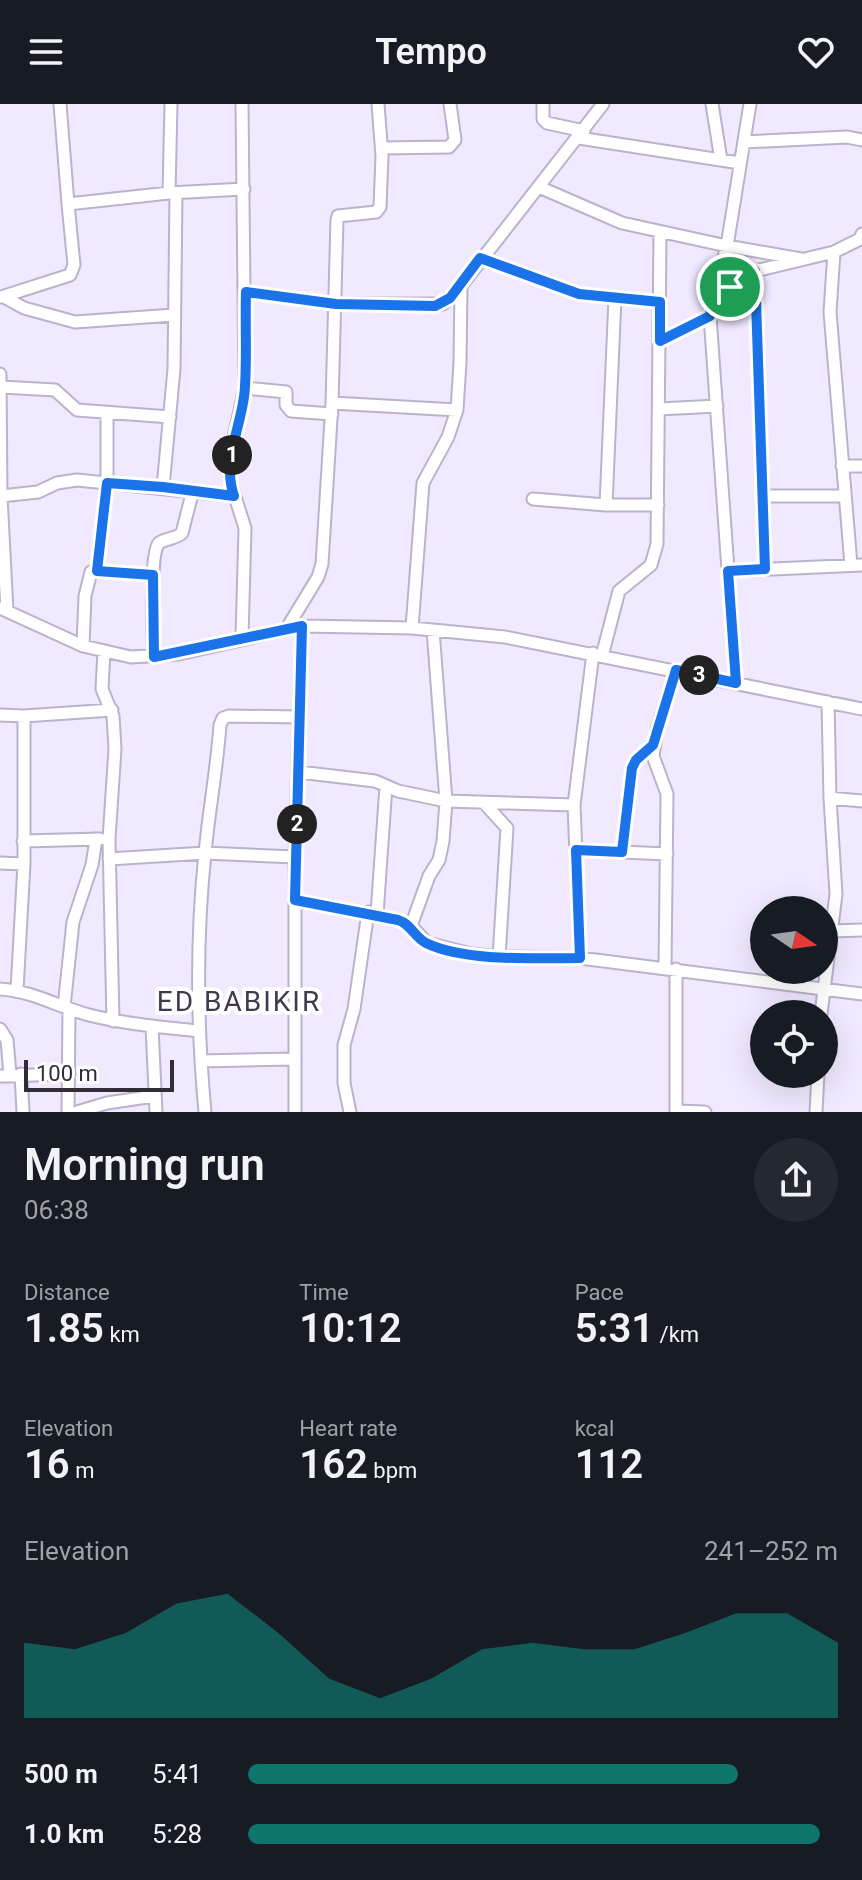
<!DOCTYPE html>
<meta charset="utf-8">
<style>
body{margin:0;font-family:Roboto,sans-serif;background:#242831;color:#f1f3f6;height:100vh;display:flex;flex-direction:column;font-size:30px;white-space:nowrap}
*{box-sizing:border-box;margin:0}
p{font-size:26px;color:#9ea1a6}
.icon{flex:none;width:44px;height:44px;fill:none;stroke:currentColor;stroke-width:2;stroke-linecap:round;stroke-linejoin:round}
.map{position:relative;height:1008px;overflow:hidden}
.drawer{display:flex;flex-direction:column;background:#171b24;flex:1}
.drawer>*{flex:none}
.needle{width:52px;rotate:103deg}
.tools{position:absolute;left:750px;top:792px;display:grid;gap:16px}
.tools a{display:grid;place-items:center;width:88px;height:88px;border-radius:50%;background:#171b24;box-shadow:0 8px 32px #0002;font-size:40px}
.scale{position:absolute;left:24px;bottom:20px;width:150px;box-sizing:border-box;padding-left:8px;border:4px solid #302d37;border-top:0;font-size:22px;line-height:28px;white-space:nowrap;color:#302d37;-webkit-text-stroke:6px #fff;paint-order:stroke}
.pin{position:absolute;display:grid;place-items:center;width:68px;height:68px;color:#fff;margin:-34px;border:4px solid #fff;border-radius:50%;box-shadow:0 2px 8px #0007}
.km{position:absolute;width:40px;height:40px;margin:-20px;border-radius:50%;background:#222;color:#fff;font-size:22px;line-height:40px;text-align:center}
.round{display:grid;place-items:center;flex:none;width:84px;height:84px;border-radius:42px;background:#242831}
.head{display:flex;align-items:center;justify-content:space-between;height:136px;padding:0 24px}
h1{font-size:44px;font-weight:600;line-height:60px}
.figures{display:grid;grid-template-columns:repeat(3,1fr);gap:12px;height:136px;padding:8px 24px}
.figures div{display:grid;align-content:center}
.figures b{font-size:40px;font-weight:600}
.figures small{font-size:22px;font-weight:400}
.figures p{font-size:22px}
.chart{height:224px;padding:16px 24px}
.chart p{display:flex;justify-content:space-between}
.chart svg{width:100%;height:144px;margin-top:8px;fill:#0f766e;opacity:.7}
ul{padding:0 24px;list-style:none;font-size:26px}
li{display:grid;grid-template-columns:128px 96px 1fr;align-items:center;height:60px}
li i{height:20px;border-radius:10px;background:#0f766e}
header{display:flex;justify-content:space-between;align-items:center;height:104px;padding:0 24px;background:#171b24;font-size:36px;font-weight:600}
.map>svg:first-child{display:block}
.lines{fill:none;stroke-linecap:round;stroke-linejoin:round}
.minor-casing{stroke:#bbb2cc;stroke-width:15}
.minor{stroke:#fff;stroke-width:11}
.route-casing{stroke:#fff;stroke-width:16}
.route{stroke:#1a73e8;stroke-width:10}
.labels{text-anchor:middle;stroke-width:8;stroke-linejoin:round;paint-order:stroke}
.quarter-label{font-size:28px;letter-spacing:2px;fill:#41394e;stroke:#fff}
</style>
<header><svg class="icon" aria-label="menu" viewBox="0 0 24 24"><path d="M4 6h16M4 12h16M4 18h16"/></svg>Tempo<svg class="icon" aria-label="heart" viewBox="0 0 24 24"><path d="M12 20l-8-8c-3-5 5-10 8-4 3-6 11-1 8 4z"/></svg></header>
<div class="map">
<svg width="862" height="1008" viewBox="0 0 862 1008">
<rect width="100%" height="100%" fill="#f1e9ff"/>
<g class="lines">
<g class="minor-casing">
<path id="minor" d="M60,0L68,100L169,89L244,85
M242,0L245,284L232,342L230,377L245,424L242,533
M543,0V15L547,19L584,27
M712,0L721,56
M579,34L740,59
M744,38L847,33L862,36
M382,44L449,43L455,36L450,0
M539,83L622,119L727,142L801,155
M169,89L171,0
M834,148L830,208L851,461
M480,154L579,190L660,198
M755,167L765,465
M714,187L739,179L755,167L834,148L860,135L862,130
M246,188L336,200H443L461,182L603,0
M1,193L70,171L74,161L68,100
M4,193L24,204L75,218L174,211
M660,237L710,212
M0,270L1,392L7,507
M1,283L55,286L77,306L170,313
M245,284L286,288V301L291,307L332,310
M332,299L457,306
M659,305L717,302
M842,362H862
M163,383L174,265L176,89
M1,392L38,388L57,379L77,376L234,392
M764,392H844
M533,395L606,401H658
M606,401L615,194
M97,467L107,379V309
M728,467L862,461
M0,504L83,542L131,553L179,550L302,522L412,524L505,533L862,605
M287,524L318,473L322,460L332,299L337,116L338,112L376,108L380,103L382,52L378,0
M412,524L423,379L448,333L457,306L460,259L461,183
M83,542L85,492L91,468L97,467L153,471
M104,547L102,585L113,612L115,645L109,735L113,917
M602,552L619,487L651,461L657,440L660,128
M154,553C153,535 149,449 159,439C166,434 176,435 182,429L193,386
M736,579L710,212L714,187L727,142L750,0
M0,611L24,612L112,606
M299,668L375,677L398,687L446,697L574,701
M830,694L862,697
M485,700L507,724L499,853
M23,737L100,735
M576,746L667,750
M622,748L632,664L636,656L653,641
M109,755L205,749L295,753
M0,759L24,760
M295,796L398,816L411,822L427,839L471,850L499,853L580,854L862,890
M377,810L386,682
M411,822L429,772L439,756L443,737L446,697L433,526
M831,827L862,826
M580,854L574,701L593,549
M665,864L667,690L653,652L657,625L676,566
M0,885C33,887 58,903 89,911C125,920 162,923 199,927
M17,886L24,760V612
M64,903L73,818L92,761L96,735
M821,910L836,790L830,694L828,598
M152,922L156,1008
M0,925L7,936L10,970
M201,957L295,955
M21,970L23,1008
M0,972L69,970
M676,1007L705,1008
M68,1008L69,905
M77,1008L107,999L154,992
M205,1008C197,923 196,835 205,749C209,706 217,664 220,621L223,614L229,612L299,613
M295,1008V753L302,522
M350,1008L344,979V941L354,905L368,808
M676,1008V865
M816,1008L818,970"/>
</g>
<use href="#minor" class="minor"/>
</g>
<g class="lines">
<g class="route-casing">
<path id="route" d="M480,154L579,190L660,198V237L710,212L714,187L739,179L755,167L765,465L728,467L736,579L676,566L653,641L636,656L632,664L622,748L576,746L580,854C536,854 465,858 426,839C414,833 411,820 398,816L295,796L302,522L154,553L153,471L97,467L107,379L163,383L234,392C221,355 244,318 245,282C247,251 245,219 246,188L336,200L435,202L450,194Z"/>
</g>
<use href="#route" class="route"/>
</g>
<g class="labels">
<g class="quarter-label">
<text x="239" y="907">ED BABIKIR</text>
</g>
</g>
</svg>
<div class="tools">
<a><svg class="needle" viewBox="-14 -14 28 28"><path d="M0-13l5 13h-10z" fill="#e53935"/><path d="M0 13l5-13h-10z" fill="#9ea1a6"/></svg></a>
<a><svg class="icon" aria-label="locate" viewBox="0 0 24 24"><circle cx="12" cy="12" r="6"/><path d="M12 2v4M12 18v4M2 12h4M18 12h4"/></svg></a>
</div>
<div class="scale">100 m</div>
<div class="pin" style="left:730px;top:183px;background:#1e9e55"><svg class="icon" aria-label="arrive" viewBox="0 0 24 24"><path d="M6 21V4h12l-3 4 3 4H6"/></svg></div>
<b class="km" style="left:232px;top:351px">1</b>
<b class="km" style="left:297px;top:720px">2</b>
<b class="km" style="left:699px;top:571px">3</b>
</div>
<section class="drawer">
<div class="head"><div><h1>Morning run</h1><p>06:38</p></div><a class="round"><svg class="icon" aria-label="share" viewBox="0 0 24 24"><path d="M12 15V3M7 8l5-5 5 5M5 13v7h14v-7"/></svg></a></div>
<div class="figures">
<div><p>Distance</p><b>1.85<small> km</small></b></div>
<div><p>Time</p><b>10:12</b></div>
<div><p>Pace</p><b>5:31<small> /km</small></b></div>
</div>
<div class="figures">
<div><p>Elevation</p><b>16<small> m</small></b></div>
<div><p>Heart rate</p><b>162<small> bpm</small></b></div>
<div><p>kcal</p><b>112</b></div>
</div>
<div class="chart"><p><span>Elevation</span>241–252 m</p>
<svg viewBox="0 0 160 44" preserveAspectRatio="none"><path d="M0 44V21L10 23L20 18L30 9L40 6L50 18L60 32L70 38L80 32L90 23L100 21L110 23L120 23L130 18L140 12L150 12L160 21V44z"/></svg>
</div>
<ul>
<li><b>500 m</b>5:41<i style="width:83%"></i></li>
<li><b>1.0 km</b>5:28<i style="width:97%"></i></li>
</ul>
</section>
